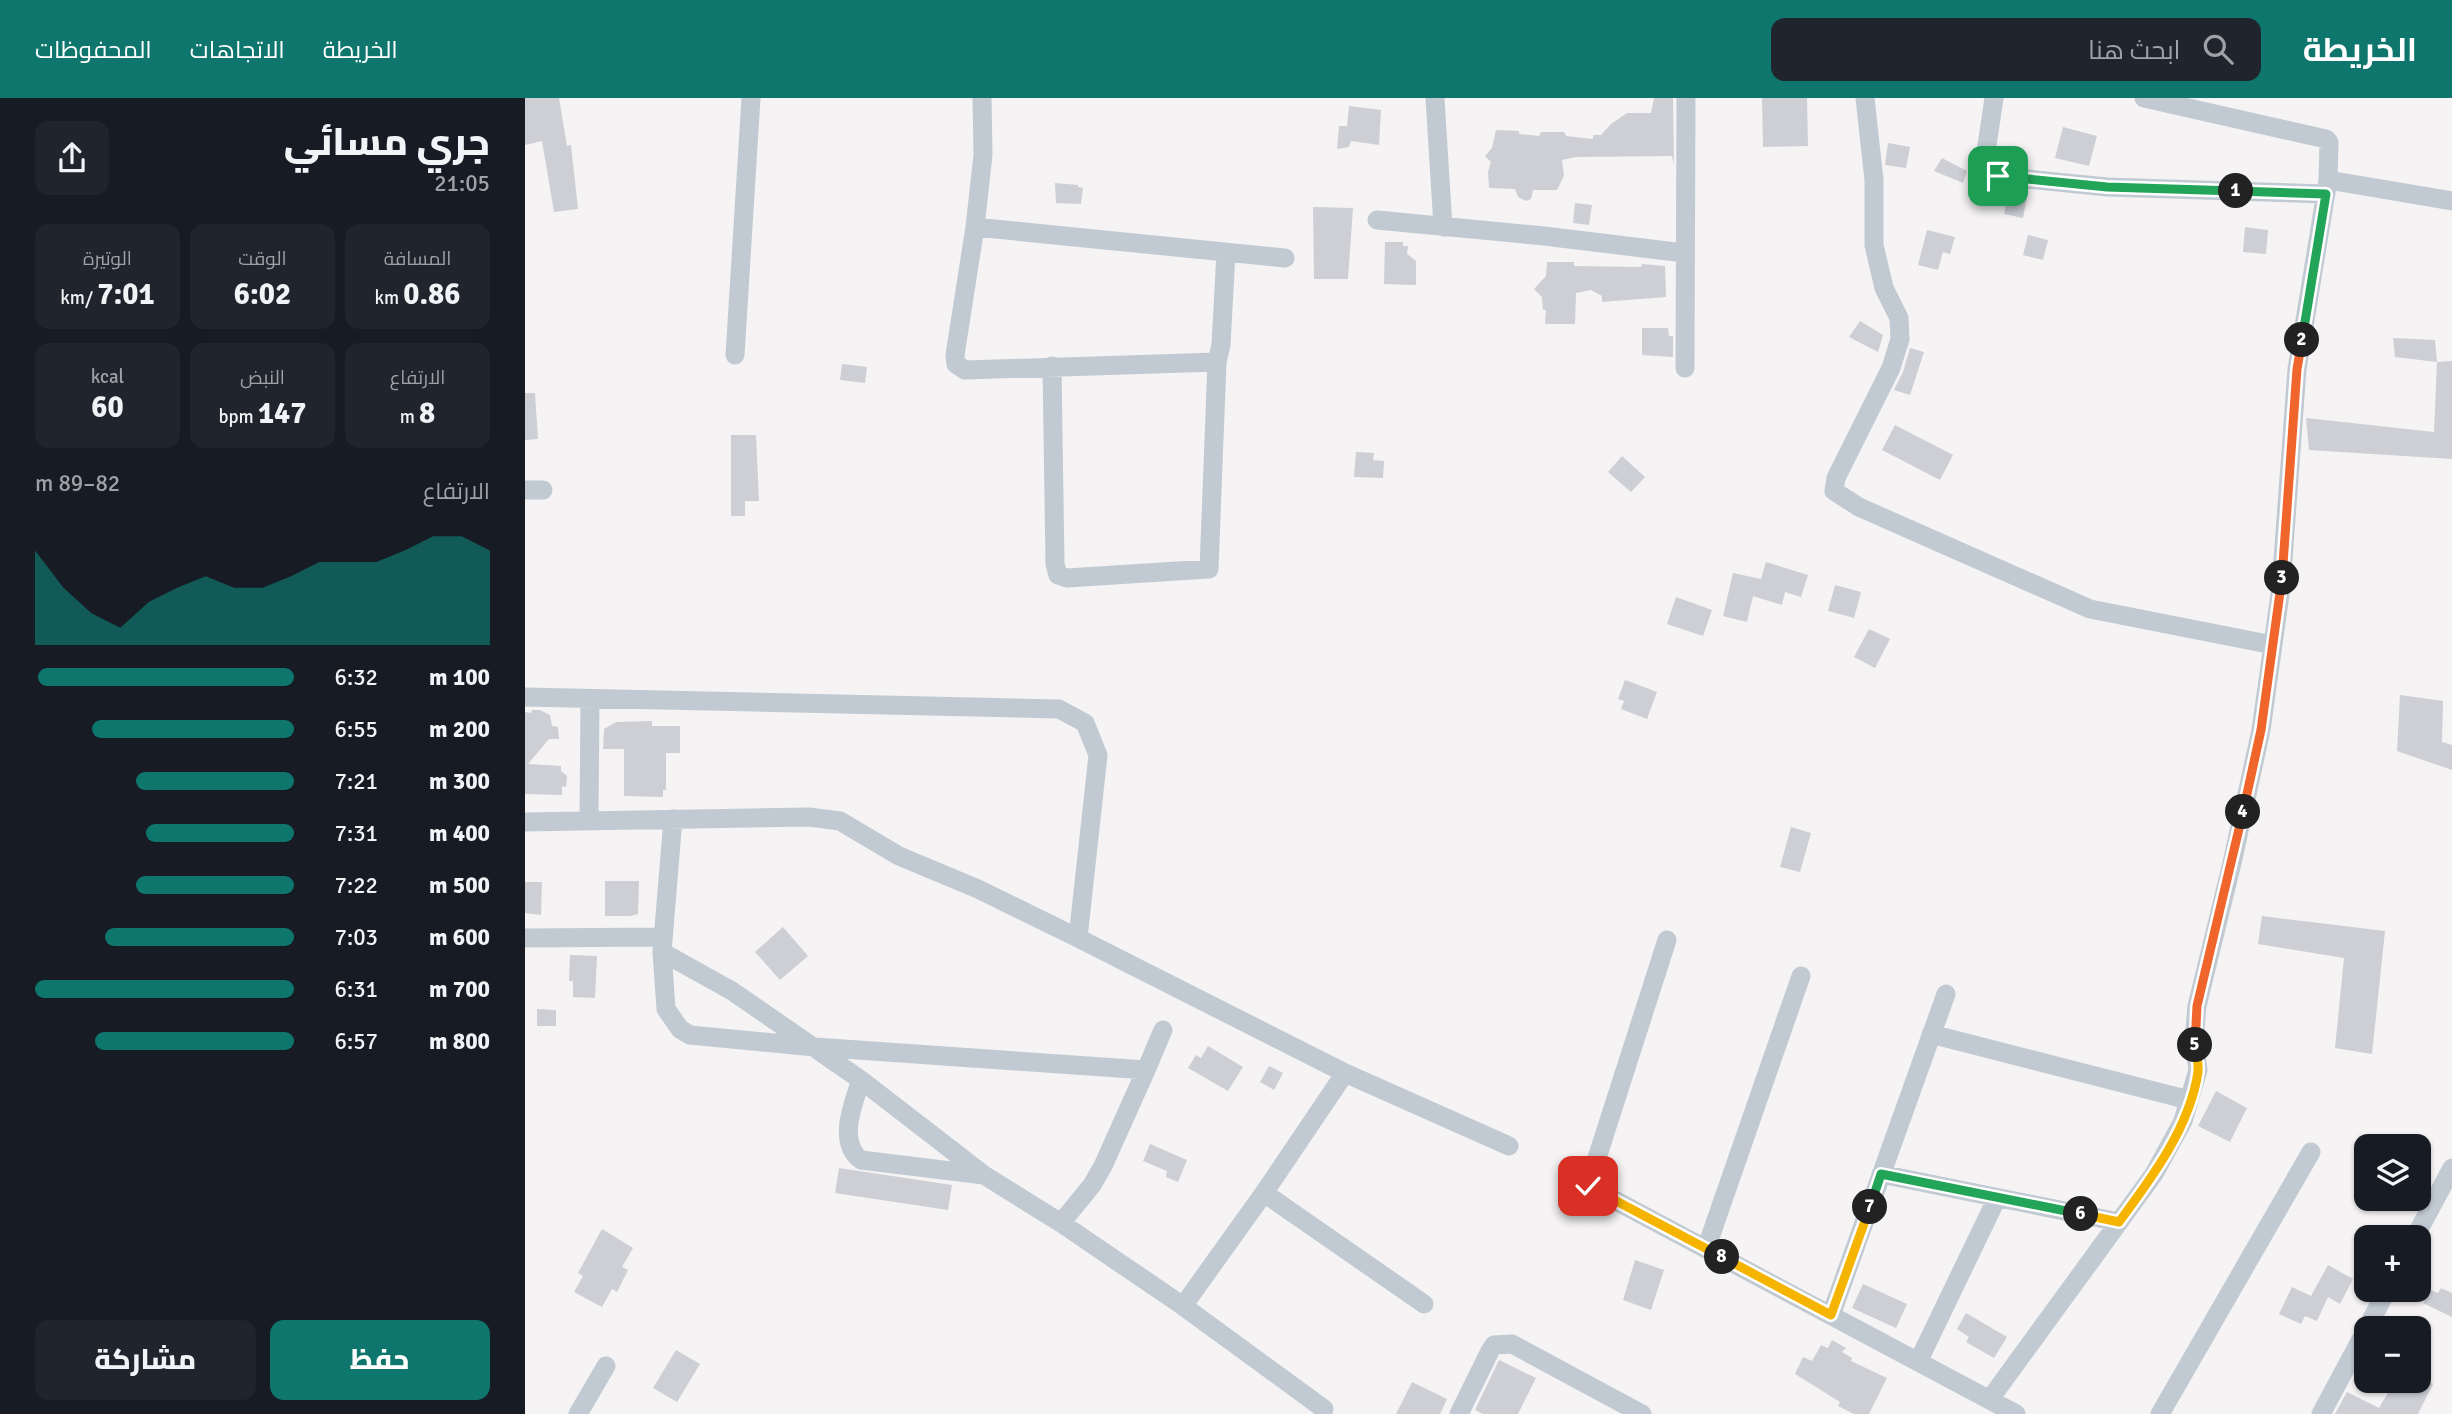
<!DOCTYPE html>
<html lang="ar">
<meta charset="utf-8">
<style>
body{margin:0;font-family:Signika,Cairo,sans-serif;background:#20242c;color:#f1f3f6;direction:rtl;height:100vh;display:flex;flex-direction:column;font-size:26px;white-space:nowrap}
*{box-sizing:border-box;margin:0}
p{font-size:23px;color:#9ea1a6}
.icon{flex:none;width:38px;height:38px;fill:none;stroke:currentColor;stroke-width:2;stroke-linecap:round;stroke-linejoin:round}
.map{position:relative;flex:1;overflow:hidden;direction:ltr}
.panel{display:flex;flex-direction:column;background:#171b24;width:525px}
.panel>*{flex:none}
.buttons{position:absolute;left:1829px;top:1036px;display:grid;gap:14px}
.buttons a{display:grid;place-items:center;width:77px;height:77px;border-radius:14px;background:#171b24;box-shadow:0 2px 5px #0004;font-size:35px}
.pin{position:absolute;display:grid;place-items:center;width:60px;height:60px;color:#fff;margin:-30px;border-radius:14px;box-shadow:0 4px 10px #0006}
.km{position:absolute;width:35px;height:35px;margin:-18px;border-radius:50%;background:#222;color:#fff;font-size:19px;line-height:35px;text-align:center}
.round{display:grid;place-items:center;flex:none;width:74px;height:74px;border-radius:14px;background:#20242c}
.summary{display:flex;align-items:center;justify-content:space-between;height:119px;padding:0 35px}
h1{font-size:38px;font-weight:800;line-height:52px}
.stats{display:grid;grid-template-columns:repeat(3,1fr);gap:10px;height:119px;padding:7px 35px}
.stats div{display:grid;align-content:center;border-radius:14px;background:#20242c;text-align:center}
.stats b{font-size:30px;font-weight:800}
.stats small{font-size:19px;font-weight:400}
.stats p{font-size:19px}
.chart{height:196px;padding:14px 35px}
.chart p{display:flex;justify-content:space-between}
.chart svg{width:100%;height:126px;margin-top:7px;fill:#0f766e;opacity:.7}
.button{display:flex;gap:14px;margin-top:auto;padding:14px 35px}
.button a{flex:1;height:80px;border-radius:14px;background:#0f766e;color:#fff;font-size:28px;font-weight:800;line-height:80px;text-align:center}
.button a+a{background:#20242c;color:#f1f3f6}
ul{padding:0 35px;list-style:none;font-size:23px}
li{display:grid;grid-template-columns:112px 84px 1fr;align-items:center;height:52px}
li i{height:18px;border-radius:9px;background:#0f766e}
header{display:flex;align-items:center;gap:42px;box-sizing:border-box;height:98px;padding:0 35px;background:#0f766e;color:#fff}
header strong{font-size:33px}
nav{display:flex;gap:38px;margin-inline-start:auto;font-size:24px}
.search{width:490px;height:63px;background:#20242c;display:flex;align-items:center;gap:18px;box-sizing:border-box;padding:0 24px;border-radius:14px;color:#9ea1a6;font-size:26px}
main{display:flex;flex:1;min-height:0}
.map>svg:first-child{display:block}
.building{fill:#cdcfd5}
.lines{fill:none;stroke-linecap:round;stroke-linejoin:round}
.street{stroke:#c1cad2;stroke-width:19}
.split-1-casing{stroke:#fff;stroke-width:14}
.split-2-casing{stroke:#fff;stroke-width:14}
.split-3-casing{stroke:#fff;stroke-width:14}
.split-4-casing{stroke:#fff;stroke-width:14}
.split-5-casing{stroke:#fff;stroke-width:14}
.split-6-casing{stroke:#fff;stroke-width:14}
.split-7-casing{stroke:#fff;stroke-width:14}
.split-8-casing{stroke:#fff;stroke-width:14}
.split-9-casing{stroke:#fff;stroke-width:14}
.split-1{stroke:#22a559;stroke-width:9}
.split-2{stroke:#22a559;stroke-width:9}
.split-3{stroke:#f0652b;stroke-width:9}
.split-4{stroke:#f0652b;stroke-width:9}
.split-5{stroke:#f0652b;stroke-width:9}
.split-6{stroke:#f5b400;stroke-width:9}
.split-7{stroke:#22a559;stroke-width:9}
.split-8{stroke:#f5b400;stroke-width:9}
.split-9{stroke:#f5b400;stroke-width:9}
</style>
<header>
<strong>الخريطة</strong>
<div class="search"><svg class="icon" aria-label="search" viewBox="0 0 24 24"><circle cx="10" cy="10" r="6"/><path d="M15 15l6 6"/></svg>ابحث هنا</div>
<nav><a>الخريطة</a><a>الاتجاهات</a><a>المحفوظات</a></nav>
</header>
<main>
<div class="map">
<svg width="1927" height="1316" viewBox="0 0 1927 1316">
<rect width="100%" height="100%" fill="#f5f3f3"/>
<path class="building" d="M0,0H34L42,48L46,47L53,111L29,114L17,43L0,47Z
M1129,0H1148L1149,67L1147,58L1051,59L1037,62L1039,78L1032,92H1008L1006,101L1001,103L993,99L990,91L964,90L963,74L966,64L960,58L967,50L971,32L994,33V36L1014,38L1016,34H1039L1041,38L1068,41V37H1076L1086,26L1102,15H1126Z
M1237,0H1282L1283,48L1238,49Z
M824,8L856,12L854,47L826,43L824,49L812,51L814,28H822Z
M1538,29L1572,38L1564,68L1530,60Z
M1363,45L1385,49L1381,70L1360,67Z
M1417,60L1442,73L1438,85L1409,73Z
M530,85L553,87V89L558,90L556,106L531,105Z
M1484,91L1503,93L1498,120L1479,116Z
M1050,105L1067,107L1064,127L1048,125Z
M788,109L828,110L823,181H789Z
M1720,129L1743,132L1741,156L1718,154Z
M1402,132L1430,139L1425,156L1418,154L1413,172L1393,167Z
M1503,137L1523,142L1518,162L1498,157Z
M860,144H878V148H883L882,156L891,163V187L859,186Z
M1022,164H1049V168L1116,169L1117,166L1140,168L1141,199L1077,204V198L1066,192L1051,195L1050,226H1020L1021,212H1018L1017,199L1009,191L1021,178Z
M1335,223L1358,237L1353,254L1324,239Z
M1117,230H1143L1144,238H1148V259L1117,257Z
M1868,240L1910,242L1912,264L1870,259Z
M1385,250L1399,254L1385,297L1369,292L1378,274Z
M1927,263V361L1784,352L1781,320L1909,334L1912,264Z
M317,266L342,269L340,285L315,282Z
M0,295H10L13,341L0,342Z
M1370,327L1428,357L1415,382L1357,352Z
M206,337H231L234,403H220V418H206Z
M831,354L849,355L848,362L859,363L858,380L829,379Z
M1097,358L1120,379L1106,394L1083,374Z
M1241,464L1283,477L1276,499L1260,494L1257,507L1228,498L1222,524L1198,518L1208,475L1236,481Z
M1310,487L1336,494L1329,520L1303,513Z
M1151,499L1187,512L1178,538L1142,526Z
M1344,531L1365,541L1350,570L1329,559Z
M1100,582L1132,594L1122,621L1096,611L1099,603L1093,601Z
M1875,597L1918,603L1917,644L1927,647V672L1872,653Z
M7,612H15L25,617L27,628L33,629L34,641H24L3,666L36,668V673L42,678L41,689L37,688V697L0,696V614L6,615Z
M127,623V628H155V655H141V692H138V699L99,698V651H78L79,631L91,624Z
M1266,729L1286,735L1275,774L1255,769Z
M80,783H114L113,816L105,818H80Z
M0,784H17L16,817L0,815Z
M1737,818L1860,833L1847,956L1810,950L1819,860L1733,846Z
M258,829L283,858L255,882L230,854Z
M45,857L72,858L70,900L48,899V883H44Z
M12,911L31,912V928H12Z
M683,948L718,969L703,993L663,970L671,957L676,960Z
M744,968L758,975L749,992L735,984Z
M1691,993L1722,1010L1705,1044L1673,1028Z
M625,1046L662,1062L653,1084L641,1079L642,1073L618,1063Z
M314,1070L427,1087L423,1112L310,1095Z
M77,1131L108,1150L97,1169L103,1172L92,1194L87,1191L77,1209L49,1194L58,1178L53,1175Z
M1110,1162L1139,1172L1126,1212L1098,1202Z
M1803,1167L1828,1181L1815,1206L1803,1199L1792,1223L1780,1218L1776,1226L1754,1216L1767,1189L1786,1198Z
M1338,1186L1382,1206L1371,1230L1327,1210Z
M1916,1190L1927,1195V1219L1898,1205L1905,1192L1913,1195Z
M1441,1215L1482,1239L1469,1260L1441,1244L1444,1239L1432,1231Z
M1307,1242L1321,1250L1317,1254L1327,1260L1326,1263L1362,1280L1344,1316H1329L1313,1308L1315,1304L1270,1276L1278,1259L1287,1263L1296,1247L1303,1250Z
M151,1252L175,1266L152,1304L128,1290Z
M974,1262L1011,1280L993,1316H958L950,1312Z
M1870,1283H1899L1908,1286L1893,1316H1810L1822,1294L1854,1310Z
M887,1284L922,1301L915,1316H871Z"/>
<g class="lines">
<path class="street" d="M457,0L458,57L450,129L430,257L431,266L440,272L692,264
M910,0L918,129
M1340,0L1349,82V147L1359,190L1374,220L1375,241L1366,270L1311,380L1309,393L1334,409L1565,511L1748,547
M1469,0L1460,61L1464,70L1473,78L1582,89L1801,96
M1803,82L1927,103
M852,122L1019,138L1159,155
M450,129L760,160
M210,257L226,0
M527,268L530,466L533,477L542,480L684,471L692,264L696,247L701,154
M1160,270L1161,0
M0,392H18
M0,599L534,611L560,625L573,657L553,840
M148,721L137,854L141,911L155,931L165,937L290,949L621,972L638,932
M64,722L65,601
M0,724L284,719L315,723L374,758L453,791L553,840L820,975L984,1048
M0,840L138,839
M1142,842L1063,1088L1491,1316
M137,854L207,893L336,982C328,1006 312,1044 336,1062L459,1077L536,1125L567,1087L578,1068L621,972
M1406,936L1664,1002
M336,982L459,1077
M1356,1076L1594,1124
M739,1095L899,1206
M536,1125L658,1208L799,1311
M1890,1139L1927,1070
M1181,1151L1276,878
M658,1208L739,1095L820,975
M1306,1217L1421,896
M1842,1230L1862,1192
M1393,1264L1472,1100
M1465,1301L1629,1076L1658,1023L1673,972L1669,943L1672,908L1707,765L1736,632L1756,489L1772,271L1803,82L1804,44L1801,41L1619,0
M53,1316L81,1268
M934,1316L965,1253L969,1247L987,1246L1117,1316
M1635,1316L1786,1054
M1796,1316L1841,1232"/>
</g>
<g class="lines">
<g class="split-1-casing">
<path id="split-1" d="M1473,78L1582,89L1711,93"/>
</g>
<g class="split-2-casing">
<path id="split-2" d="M1711,93L1801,96L1777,242"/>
</g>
<g class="split-3-casing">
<path id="split-3" d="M1757,480L1772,271L1777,242"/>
</g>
<g class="split-4-casing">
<path id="split-4" d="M1718,714L1736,632L1757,480"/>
</g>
<g class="split-5-casing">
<path id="split-5" d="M1670,947L1672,908L1718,714"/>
</g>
<g class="split-6-casing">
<path id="split-6" d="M1556,1116L1594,1124C1626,1081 1665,1029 1673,974C1674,966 1671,955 1670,947"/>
</g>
<g class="split-7-casing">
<path id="split-7" d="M1345,1109L1356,1076L1556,1116"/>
</g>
<g class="split-8-casing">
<path id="split-8" d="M1197,1159L1306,1217L1345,1109"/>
</g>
<g class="split-9-casing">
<path id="split-9" d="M1063,1088L1197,1159"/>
</g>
<use href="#split-1" class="split-1"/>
<use href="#split-2" class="split-2"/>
<use href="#split-3" class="split-3"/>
<use href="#split-4" class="split-4"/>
<use href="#split-5" class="split-5"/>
<use href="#split-6" class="split-6"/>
<use href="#split-7" class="split-7"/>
<use href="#split-8" class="split-8"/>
<use href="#split-9" class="split-9"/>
</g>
</svg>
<div class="buttons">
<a><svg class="icon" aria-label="layers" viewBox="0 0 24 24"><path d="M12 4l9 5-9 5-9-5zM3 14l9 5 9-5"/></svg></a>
<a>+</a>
<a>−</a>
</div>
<div class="pin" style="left:1473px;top:78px;background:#1e9e55"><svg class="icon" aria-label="arrive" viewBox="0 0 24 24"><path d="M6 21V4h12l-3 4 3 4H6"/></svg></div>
<div class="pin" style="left:1063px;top:1088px;background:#d93025"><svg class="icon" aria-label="check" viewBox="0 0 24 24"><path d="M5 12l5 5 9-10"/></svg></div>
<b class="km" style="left:1711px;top:93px">1</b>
<b class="km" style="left:1777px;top:242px">2</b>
<b class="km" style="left:1757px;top:480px">3</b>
<b class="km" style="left:1718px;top:714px">4</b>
<b class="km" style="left:1670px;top:947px">5</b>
<b class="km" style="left:1556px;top:1116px">6</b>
<b class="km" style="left:1345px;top:1109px">7</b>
<b class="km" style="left:1197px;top:1159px">8</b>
</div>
<section class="panel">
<div class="summary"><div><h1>جري مسائي</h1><p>21:05</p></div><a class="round"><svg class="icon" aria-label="share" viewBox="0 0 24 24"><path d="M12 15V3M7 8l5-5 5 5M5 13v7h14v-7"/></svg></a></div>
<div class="stats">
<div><p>المسافة</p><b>0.86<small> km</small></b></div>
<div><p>الوقت</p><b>6:02</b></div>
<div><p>الوتيرة</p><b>7:01<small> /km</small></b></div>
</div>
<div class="stats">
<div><p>الارتفاع</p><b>8<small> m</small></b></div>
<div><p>النبض</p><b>147<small> bpm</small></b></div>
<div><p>kcal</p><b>60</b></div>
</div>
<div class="chart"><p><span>الارتفاع</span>82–89 m</p>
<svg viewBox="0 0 160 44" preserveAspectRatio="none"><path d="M0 44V11L10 24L20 33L30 38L40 29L50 24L60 20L70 24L80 24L90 20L100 15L110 15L120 15L130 11L140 6L150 6L160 11V44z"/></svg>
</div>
<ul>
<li><b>100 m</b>6:32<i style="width:99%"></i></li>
<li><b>200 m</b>6:55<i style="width:78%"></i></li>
<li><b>300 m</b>7:21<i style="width:61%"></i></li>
<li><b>400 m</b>7:31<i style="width:57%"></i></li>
<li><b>500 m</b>7:22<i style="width:61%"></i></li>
<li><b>600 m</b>7:03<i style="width:73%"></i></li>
<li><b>700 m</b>6:31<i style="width:100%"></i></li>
<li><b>800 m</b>6:57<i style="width:77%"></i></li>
</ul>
<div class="button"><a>حفظ</a><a>مشاركة</a></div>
</section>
</main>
